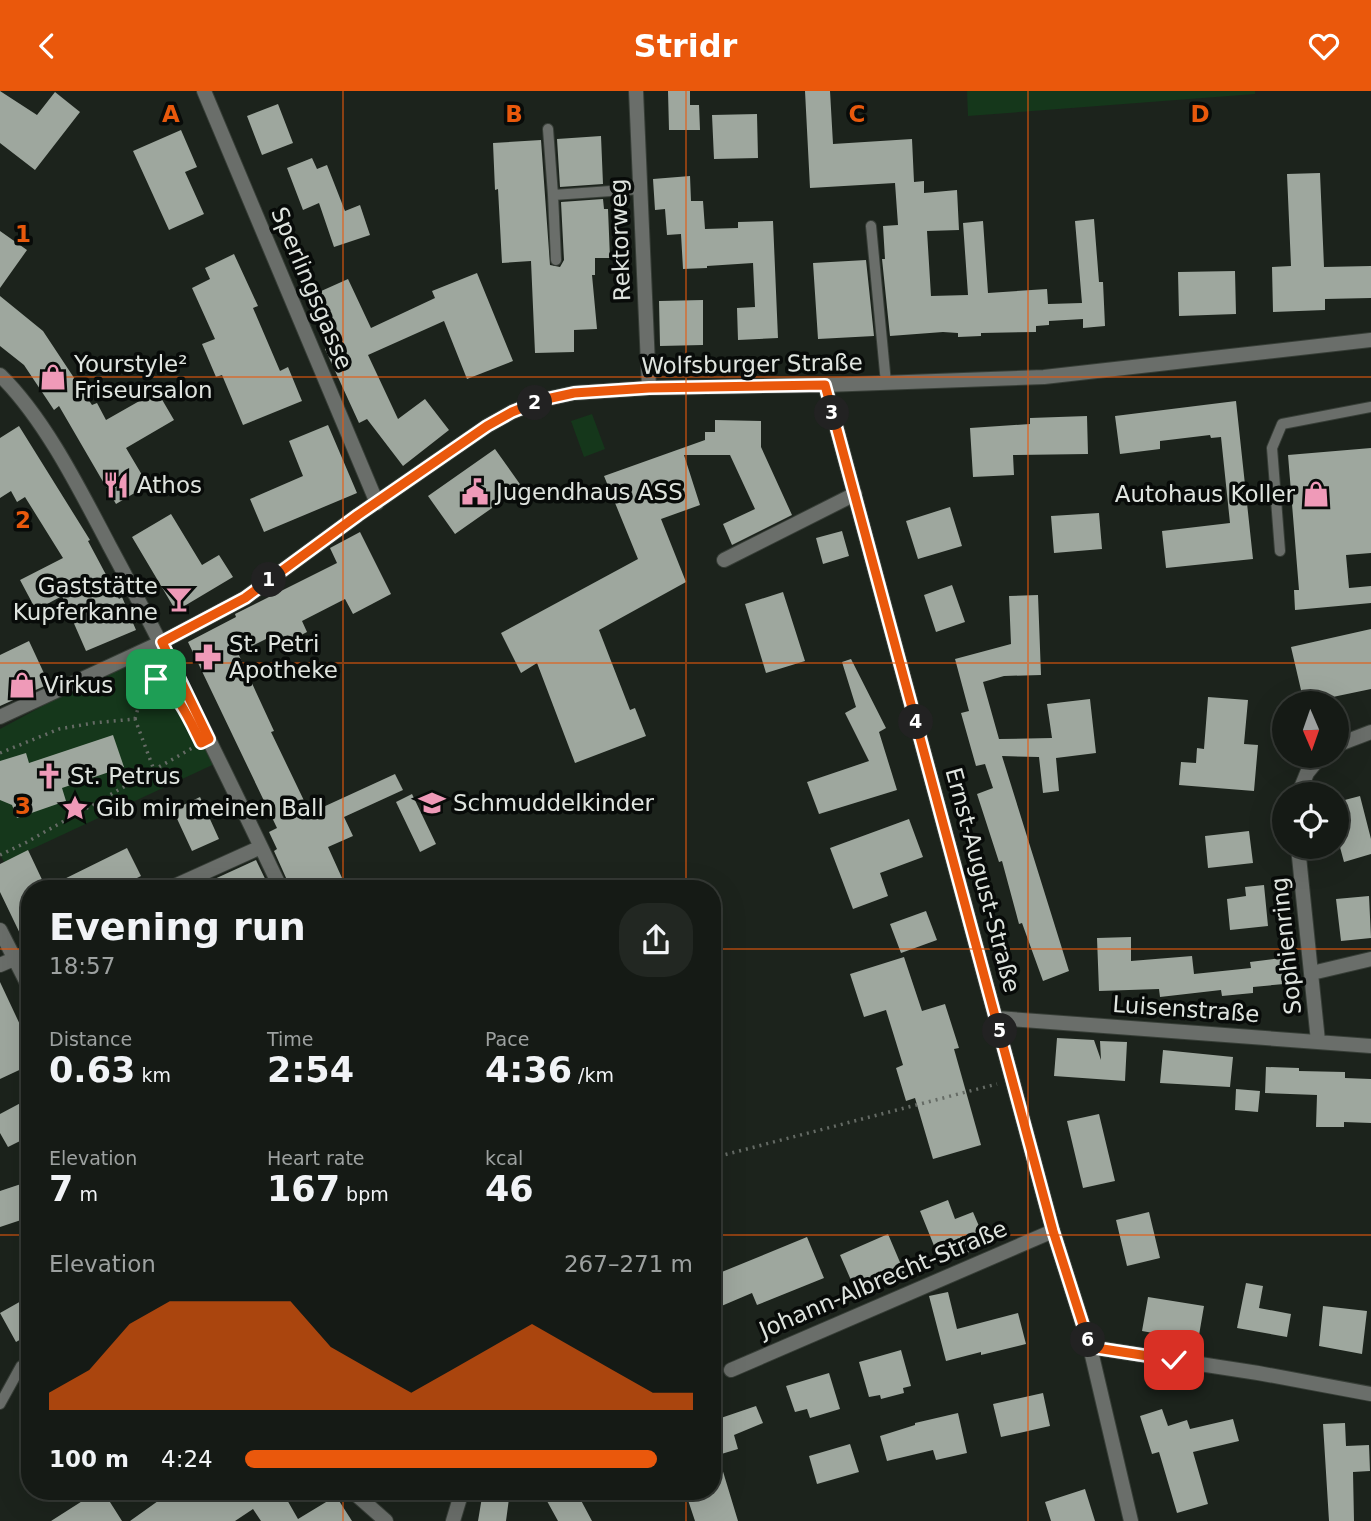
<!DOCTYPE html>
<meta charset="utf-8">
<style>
body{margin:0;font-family:"DejaVu Sans",sans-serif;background:#222722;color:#f1f3f6;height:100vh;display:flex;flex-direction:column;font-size:26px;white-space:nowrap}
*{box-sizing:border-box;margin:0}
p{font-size:23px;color:#9da1a0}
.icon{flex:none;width:38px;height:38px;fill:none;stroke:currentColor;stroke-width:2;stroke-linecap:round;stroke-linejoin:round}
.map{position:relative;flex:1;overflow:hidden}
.panel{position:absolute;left:21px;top:789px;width:700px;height:620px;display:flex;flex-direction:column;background:#151a15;border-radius:28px;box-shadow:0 7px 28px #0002,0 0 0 2px #343834}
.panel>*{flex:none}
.needle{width:46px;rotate:178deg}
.buttons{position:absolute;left:1272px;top:600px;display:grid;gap:14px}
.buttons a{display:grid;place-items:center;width:77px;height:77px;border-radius:50%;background:#151a15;box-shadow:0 7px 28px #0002,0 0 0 2px #343834;font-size:35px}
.pin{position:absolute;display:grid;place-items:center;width:60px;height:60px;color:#fff;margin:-30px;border-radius:14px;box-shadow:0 4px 10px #0006}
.km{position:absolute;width:35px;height:35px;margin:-18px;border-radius:50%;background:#222;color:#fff;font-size:19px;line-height:35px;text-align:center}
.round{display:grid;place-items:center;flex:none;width:74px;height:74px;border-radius:28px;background:#222722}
.summary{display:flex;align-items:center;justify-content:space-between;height:119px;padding:0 28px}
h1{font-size:38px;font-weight:700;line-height:52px}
.figures{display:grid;grid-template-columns:repeat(3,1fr);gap:10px;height:119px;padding:7px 28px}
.figures div{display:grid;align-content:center}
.figures b{font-size:35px;font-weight:700}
.figures small{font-size:19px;font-weight:400}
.figures p{font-size:19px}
.chart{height:196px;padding:14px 28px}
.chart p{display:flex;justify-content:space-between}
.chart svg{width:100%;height:126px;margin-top:7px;fill:#ea580c;opacity:.7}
ul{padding:0 28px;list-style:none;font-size:23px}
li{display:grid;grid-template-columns:112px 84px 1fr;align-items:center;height:52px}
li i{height:18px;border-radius:9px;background:#ea580c}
header{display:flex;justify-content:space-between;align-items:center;height:91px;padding:0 28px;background:#ea580c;color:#fff;font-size:32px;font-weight:700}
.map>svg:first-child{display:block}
.green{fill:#15371b}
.building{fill:#9ea79e}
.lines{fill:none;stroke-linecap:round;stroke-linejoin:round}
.lane-casing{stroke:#373e37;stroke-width:12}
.street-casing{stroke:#373e37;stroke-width:16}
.path{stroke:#656b65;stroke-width:3.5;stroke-dasharray:2 5;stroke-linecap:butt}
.lane{stroke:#6a6e6a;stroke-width:10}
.street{stroke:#6a6e6a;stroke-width:14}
.route-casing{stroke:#fff;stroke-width:14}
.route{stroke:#ea580c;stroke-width:9}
.grid{fill:none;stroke:#e8590c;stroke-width:2;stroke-opacity:0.55}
.labels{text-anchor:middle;stroke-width:7;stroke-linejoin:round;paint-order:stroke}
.street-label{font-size:23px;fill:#dfe4df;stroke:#080b09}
.poi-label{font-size:23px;fill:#dfe4df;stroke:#080b09;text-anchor:start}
.grid-label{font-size:23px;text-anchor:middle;font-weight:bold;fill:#e8590c;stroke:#080b09;stroke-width:7;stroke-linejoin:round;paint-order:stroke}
</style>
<header><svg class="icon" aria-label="back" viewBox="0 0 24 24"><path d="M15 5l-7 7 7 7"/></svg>Stridr<svg class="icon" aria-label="heart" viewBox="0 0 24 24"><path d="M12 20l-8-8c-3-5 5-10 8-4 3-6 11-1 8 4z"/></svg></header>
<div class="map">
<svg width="1371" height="1430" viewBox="0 0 1371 1430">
<rect width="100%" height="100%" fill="#1c231c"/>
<path class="green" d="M967,0H1255V3L968,25Z
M592,323L605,358L584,366L571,330Z
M162,551L223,669L4,771L0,763V638Z"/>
<path class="building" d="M0,0L37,24L55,1L80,21L35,79L0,52Z
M668,0H690V14H699L700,39H669Z
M805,0H830L833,53L912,48L914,91L924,90V102L957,99L959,139L927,140L931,205L968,204L963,132L983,130L988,202L1047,198L1048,213L1082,212L1075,130L1094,128L1099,191H1103L1105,235L1083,237V228L1049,230V234L1036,235V241L981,242V245L958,246V242L943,241L890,245L882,168H885L883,135L898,134L895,92L810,97Z
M278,13L293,52L262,64L247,25Z
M757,23L758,67L714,68L712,24Z
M181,39L197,76L185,81L204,123L169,139L133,60Z
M601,45L603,93L560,96L557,48Z
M541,49L550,174L560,176L564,169L561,111L603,108L604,118H608L610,167H595V184H592L597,238L574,239V261L535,262L531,170L502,172L498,98L495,99L493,52Z
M312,67L317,78L327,74L345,120L360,114L370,144L334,156L319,112L303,119L287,77Z
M1320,82L1324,176L1371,175V207L1325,208V219L1273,221L1272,176L1291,175L1287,83Z
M690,85L691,110H703L705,138L738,137V131L773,130L778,247L738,249L737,217L755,216L753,172L707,175V177L683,178L681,143L667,144L665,118L655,119L653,88Z
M0,140L27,159L0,197Z
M234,163L258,215L253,217L280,280L288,276L302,310L243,334L222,284L216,286L202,253L215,248L192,197L210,188L205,177Z
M866,169L874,245L818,248L813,172Z
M1235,180L1236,223L1179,225L1178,181Z
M477,182L513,270L467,288L444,230L368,264L398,328L425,308L449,339L403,375L367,328L359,332L325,258L342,250L319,201L348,188L371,237L435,207L432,200Z
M0,205L43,240L92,314L97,312L106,329L157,300L174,329L126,357L148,394L116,413L59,315L54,319L24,274L0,255Z
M703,209V254L660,255L659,210Z
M1236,310L1253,468L1166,477L1162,440L1230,432L1221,346L1211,347L1210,344L1160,350V358L1120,363L1115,325Z
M1087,325L1088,363L1013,364L1014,384L973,386L970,337L1030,333V327Z
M715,329L761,330V356L792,424L732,454L723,433L755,418L730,364H684L700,414L661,428L686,491L599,539L630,619L635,617L646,645L575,672L537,572L521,582L501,542L638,468L604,385L705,349V341H715Z
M328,334L357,402L264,441L250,408L303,385L289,350Z
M19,335L90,449L88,450L119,508L122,506L136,539L86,560L62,505L36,519L20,489L63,467L25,406L17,411L11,400L0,407V347Z
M1371,357V462L1346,464L1349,497L1371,495V512L1295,519L1294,499H1299L1288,364Z
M495,358L522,396L455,443L428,405Z
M950,416L962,455L918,468L906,430Z
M1099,422L1102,458L1054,462L1051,425Z
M171,423L202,474L219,464L233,486L176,520L132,446Z
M842,440L849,465L823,473L816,447Z
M360,441L391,503L353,523L345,508L302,530L307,541L280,555L274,544L238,562L274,640L271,641L310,722L395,683L403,699L344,726L353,745L328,756L347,798H291L274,760L277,758L269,741L277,737L188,551L236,526L235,523L337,472L330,457Z
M952,494L965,531L936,541L924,504Z
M783,501L805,570L766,582L745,513Z
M1038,504L1041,584L1004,585L983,591L999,648L1052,647L1047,613L1090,608L1096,662L1056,667L1059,700L1043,702L1039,666L1002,665L1069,880L1043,890L1022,832L1019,833L1002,770L999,771L977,703L993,697L985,673L976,675L961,622L969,620L955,568L1011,553L1009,505Z
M1371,538V598L1304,612L1291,556Z
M29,550L49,593L0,615V564Z
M851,568L886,637L879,641L897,699L819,723L807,691L869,670L845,622L856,616L842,571Z
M1208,606L1248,609L1244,653L1258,654L1254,700L1179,694L1181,671L1196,672L1197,657L1204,658Z
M113,644L124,676L62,697L66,710L17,727L12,714L0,709V670L26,662L29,672Z
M412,703L436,753L420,761L396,711Z
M1360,705L1371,748V763L1344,771L1337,745V711Z
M200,706L219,748L192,760L173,719Z
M909,728L923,766L880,782L888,805L853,818L830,757Z
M1249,740L1253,772L1208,777L1205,745Z
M127,757L141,785L115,798H30V852L25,853L0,801V773L28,759L46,797Z
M256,769L270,798H192L197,796Z
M1264,794L1268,835L1230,839L1227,808L1246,805L1245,796Z
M1369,805L1371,847L1341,850L1336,808Z
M926,820L937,849L901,862L890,833Z
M1131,846V870L1192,865L1194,883L1251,877L1250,871L1281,867L1284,893L1253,896V902L1222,905L1221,899L1160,906L1159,898L1099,900L1097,847Z
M904,866L922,920L945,913L959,957L954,958L981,1054L933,1068L915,1007L906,1010L896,977L903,974L886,919L864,926L850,883Z
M0,891L30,955V974L0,988Z
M1057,947L1094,949L1101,969L1100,950L1127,951L1125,990L1054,985Z
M1163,959L1233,966L1230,996L1160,992Z
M1266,976L1299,977V980L1345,981V987L1371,988V1032L1344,1031V1036H1316L1317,1004L1265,1002Z
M1236,998L1260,1000L1258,1021L1235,1019Z
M30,1007V1045L8,1056L0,1042V1023Z
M1099,1023L1115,1090L1083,1097L1067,1030Z
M30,1090V1126L0,1136V1100Z
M948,1109L955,1128L973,1121L987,1154L941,1172L920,1120Z
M1149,1121L1160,1167L1127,1175L1116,1129Z
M888,1143L905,1183L857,1203L840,1164Z
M807,1146L824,1187L757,1214L752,1202L712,1219V1185Z
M1246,1192L1263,1195L1259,1217L1291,1223L1287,1246L1237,1237Z
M948,1201L957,1238L1018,1222L1026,1253L981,1264V1261L946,1270L929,1205Z
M30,1205V1243L16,1251L0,1222Z
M1148,1206L1204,1215L1198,1250L1142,1240Z
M1323,1215L1367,1220L1362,1263L1319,1255Z
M901,1259L911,1295L903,1297L904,1302L881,1308L880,1304L869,1306L859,1271Z
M829,1282L840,1318L810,1327L807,1318L795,1321L786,1295Z
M1043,1302L1050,1335L1001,1346L993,1313Z
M756,1315L763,1332L734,1344L738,1358L718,1364L738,1430H695L685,1400H712V1330Z
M1162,1318L1168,1335L1187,1329L1190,1338L1233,1328L1239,1350L1193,1361L1208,1413L1177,1422L1159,1361L1152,1363L1140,1325Z
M958,1322L967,1362L936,1369L933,1359L887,1370L880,1345L915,1334V1332Z
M1345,1332L1346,1355L1369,1354L1370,1380L1353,1381L1354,1430H1329L1323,1333Z
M850,1353L859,1381L817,1393L809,1365Z
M1085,1398L1095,1430H1051L1045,1411Z
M98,1400H103L122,1430H51Z
M150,1400H282L298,1428L336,1405L352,1430H261L253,1418L235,1430H130L158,1410Z
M483,1400H510L506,1430H478Z
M571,1400H576L592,1430H558L547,1410Z"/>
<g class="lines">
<g class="lane-casing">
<path id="lane" d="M548,38L553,104L640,98
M553,104L556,169
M871,135L886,292
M1280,460L1272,357L1282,333L1371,316
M0,1313L21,1275L30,1270"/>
</g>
<g class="street-casing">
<path id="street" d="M204,0L377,412
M636,0L649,297
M0,284C45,328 80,399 109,454C170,567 226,682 281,798
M825,294L1053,1140L1090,1256L1131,1430
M724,469L855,403
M0,626L162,551L245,507L358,424L487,335L512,321L542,309L574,302L649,297L825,294L1044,286L1371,249
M1337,654L1371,641
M1298,704L1307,682L1321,665
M1298,756L1318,950
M168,798L261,756
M0,839L30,898
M0,874L30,861
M1312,882L1371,868
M997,927L1371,955
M1090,1256L1258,1282L1371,1303
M731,1279L1053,1140
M352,1400L386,1430
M453,1430L462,1400"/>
</g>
<path class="path" d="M142,581H148L160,590
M135,628L148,581
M0,662L59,638L93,632L135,628L154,679
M0,764L27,751L194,656
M712,1067L997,993"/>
<use href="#lane" class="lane"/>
<use href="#street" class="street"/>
</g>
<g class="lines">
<g class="route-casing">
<path id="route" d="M156,588C179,603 189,628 201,652L209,648L162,551L245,507L358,424L487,335L512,321L542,309L574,302L649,297L825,294L1053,1140L1090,1256L1174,1269"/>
</g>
<use href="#route" class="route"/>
</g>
<path class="grid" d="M343,0V798M686,0V798M1028,0V1430M0,286H1371M0,572H1371M0,858H30M712,858H1371M0,1144H30M712,1144H1371M343,1400V1430M686,1400V1430"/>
<defs>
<g id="shop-bare" transform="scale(2.1)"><path d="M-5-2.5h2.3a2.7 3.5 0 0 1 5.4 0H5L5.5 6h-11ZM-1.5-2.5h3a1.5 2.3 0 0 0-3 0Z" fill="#ef9ab8" stroke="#080b09" stroke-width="2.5" paint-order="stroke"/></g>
<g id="restaurant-bare" transform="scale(2.1)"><path d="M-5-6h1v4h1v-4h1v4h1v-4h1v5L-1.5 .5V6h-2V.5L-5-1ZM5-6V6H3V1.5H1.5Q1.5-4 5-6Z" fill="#ef9ab8" stroke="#080b09" stroke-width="2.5" paint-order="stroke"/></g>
<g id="civic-bare" transform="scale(2.1)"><path d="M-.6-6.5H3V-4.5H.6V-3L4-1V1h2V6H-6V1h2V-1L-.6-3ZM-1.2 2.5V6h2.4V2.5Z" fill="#ef9ab8" stroke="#080b09" stroke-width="2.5" paint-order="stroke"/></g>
<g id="bar-bare" transform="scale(2.1)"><path d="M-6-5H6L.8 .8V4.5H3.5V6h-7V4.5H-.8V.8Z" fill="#ef9ab8" stroke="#080b09" stroke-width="2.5" paint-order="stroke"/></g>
<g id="pharmacy-bare" transform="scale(2.1)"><path d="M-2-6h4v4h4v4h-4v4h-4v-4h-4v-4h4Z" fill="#ef9ab8" stroke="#080b09" stroke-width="2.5" paint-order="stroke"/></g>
<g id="church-bare" transform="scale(2.1)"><path d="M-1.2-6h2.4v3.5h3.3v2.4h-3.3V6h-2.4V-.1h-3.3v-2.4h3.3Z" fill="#ef9ab8" stroke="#080b09" stroke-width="2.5" paint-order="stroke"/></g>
<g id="school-bare" transform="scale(2.1)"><path d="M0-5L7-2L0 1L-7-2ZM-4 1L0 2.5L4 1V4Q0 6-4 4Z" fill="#ef9ab8" stroke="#080b09" stroke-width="2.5" paint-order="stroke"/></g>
<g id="sight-bare" transform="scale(2.1)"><path d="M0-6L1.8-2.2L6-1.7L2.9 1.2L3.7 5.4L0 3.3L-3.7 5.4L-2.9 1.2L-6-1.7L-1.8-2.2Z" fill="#ef9ab8" stroke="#080b09" stroke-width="2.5" paint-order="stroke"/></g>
</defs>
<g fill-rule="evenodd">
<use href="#shop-bare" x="53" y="286"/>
<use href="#restaurant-bare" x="116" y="394"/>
<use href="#civic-bare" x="475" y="401"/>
<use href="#shop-bare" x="1316" y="403"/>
<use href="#bar-bare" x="179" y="508"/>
<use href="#pharmacy-bare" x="208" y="566"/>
<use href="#shop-bare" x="22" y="594"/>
<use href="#church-bare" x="49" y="685"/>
<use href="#school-bare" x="432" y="712"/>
<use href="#sight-bare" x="75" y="717"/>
</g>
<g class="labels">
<g class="street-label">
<text transform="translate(620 149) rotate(-92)" y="8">Rektorweg</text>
<text transform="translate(312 197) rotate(67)" y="8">Sperlingsgasse</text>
<text transform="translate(752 273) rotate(-1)" y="8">Wolfsburger Straße</text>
<text transform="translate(983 789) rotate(75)" y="8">Ernst-August-Straße</text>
<text transform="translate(1286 855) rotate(-96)" y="8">Sophienring</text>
<text transform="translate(1186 918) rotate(4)" y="8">Luisenstraße</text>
<text transform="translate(883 1188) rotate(-23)" y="8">Johann-Albrecht-Straße</text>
</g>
<g class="poi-label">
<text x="74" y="281">Yourstyle²<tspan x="74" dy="26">Friseursalon</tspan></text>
<text x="137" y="402">Athos</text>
<text x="496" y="409">Jugendhaus ASS</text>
<text x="1295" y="411" text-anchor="end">Autohaus Koller</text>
<text x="158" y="503" text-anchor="end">Gaststätte<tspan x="158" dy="26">Kupferkanne</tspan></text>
<text x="229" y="561">St. Petri<tspan x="229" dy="26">Apotheke</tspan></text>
<text x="43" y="602">Virkus</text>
<text x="70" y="693">St. Petrus</text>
<text x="453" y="720">Schmuddelkinder</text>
<text x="96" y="725">Gib mir meinen Ball</text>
</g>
</g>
<g class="grid-label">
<text x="171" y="31">A</text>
<text x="514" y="31">B</text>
<text x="857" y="31">C</text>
<text x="1200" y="31">D</text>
<text x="23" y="151">1</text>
<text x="23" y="437">2</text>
<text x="23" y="723">3</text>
</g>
</svg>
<div class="buttons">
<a><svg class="needle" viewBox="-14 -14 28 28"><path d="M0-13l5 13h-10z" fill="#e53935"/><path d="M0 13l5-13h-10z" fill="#9da1a0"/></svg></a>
<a><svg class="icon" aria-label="locate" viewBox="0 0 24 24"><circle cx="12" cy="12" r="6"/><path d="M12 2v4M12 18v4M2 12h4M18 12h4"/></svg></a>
</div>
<div class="pin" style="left:156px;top:588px;background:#1e9e55"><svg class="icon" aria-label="arrive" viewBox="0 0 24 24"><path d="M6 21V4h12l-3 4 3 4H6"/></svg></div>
<div class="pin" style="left:1174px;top:1269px;background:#d93025"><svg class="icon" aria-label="check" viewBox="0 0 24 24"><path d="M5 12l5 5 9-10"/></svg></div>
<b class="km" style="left:269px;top:489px">1</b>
<b class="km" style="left:535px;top:312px">2</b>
<b class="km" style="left:832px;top:322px">3</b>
<b class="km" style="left:916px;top:631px">4</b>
<b class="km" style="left:1000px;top:940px">5</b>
<b class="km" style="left:1088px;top:1249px">6</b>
<section class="panel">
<div class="summary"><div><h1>Evening run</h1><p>18:57</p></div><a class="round"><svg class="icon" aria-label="share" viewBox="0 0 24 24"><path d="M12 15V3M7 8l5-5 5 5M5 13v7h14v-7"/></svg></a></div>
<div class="figures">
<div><p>Distance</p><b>0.63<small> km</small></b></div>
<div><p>Time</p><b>2:54</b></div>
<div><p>Pace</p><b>4:36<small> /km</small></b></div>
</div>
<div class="figures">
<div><p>Elevation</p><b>7<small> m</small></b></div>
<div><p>Heart rate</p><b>167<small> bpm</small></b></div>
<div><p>kcal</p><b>46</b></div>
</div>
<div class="chart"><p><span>Elevation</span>267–271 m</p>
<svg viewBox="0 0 160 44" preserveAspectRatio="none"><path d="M0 44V38L10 30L20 14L30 6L40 6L50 6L60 6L70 22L80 30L90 38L100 30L110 22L120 14L130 22L140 30L150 38L160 38V44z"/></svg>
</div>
<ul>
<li><b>100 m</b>4:24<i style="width:92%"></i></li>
</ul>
</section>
</div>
